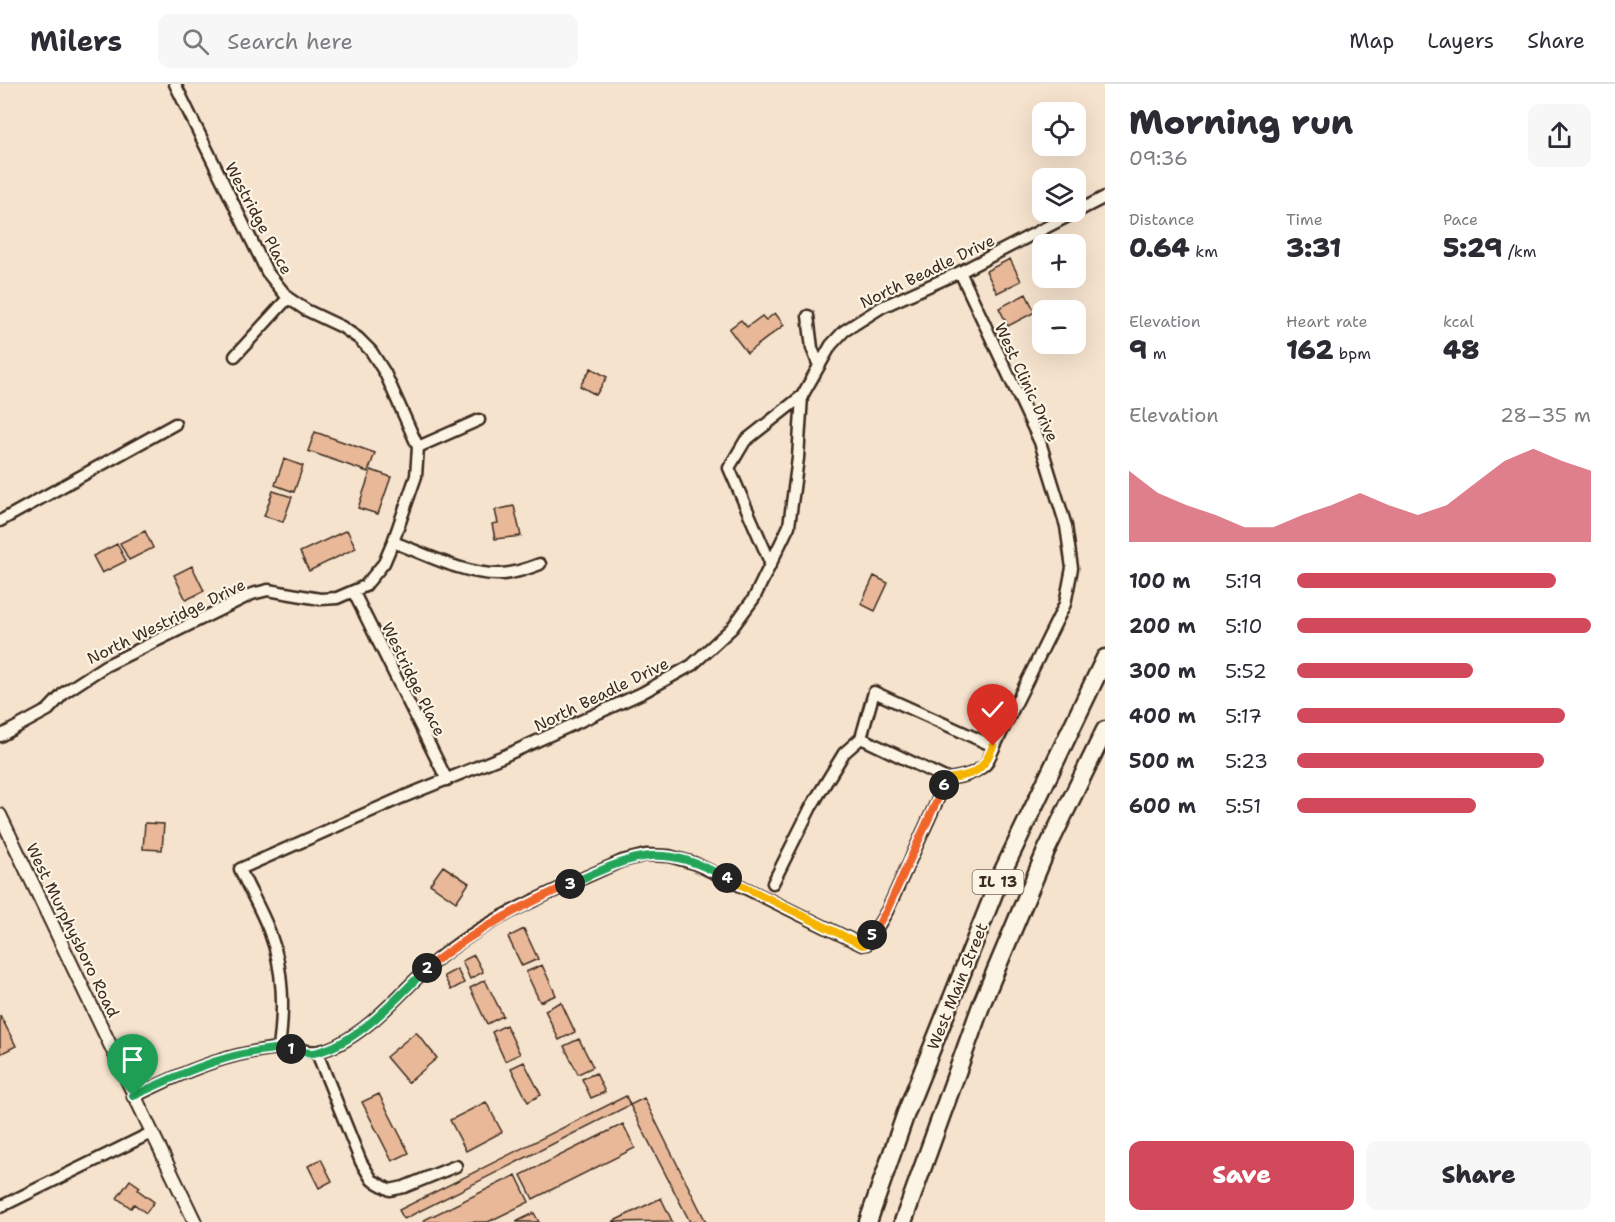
<!DOCTYPE html>
<meta charset="utf-8">
<style>
body{margin:0;font-family:"Shantell Sans",sans-serif;background:#f7f7f7;color:#2b2b33;height:100vh;display:flex;flex-direction:column;font-size:22px;white-space:nowrap}
*{box-sizing:border-box;margin:0}
p{font-size:20px;color:#7c7c81}
.icon{flex:none;width:33px;height:33px;fill:none;stroke:currentColor;stroke-width:2;stroke-linecap:round;stroke-linejoin:round}
.map{position:relative;flex:1;overflow:hidden}
.details{display:flex;flex-direction:column;background:#fff;width:510px}
.details>*{flex:none}
.tools{position:absolute;left:1032px;top:18px;display:grid;gap:12px}
.tools a{display:grid;place-items:center;width:54px;height:54px;border-radius:12px;background:#fff;box-shadow:0 6px 24px #0002;font-size:30px}
.pin{position:absolute;display:grid;place-items:center;width:51px;height:51px;color:#fff;margin:-62px -26px;border-radius:50% 50% 50% 0;rotate:-45deg;box-shadow:0 0 6px #0007}
.pin .icon{rotate:45deg}
.km{position:absolute;width:30px;height:30px;margin:-15px;border-radius:50%;background:#222;color:#fff;font-size:16px;line-height:30px;text-align:center}
.round{display:grid;place-items:center;flex:none;width:63px;height:63px;border-radius:12px;background:#f7f7f7}
.head{display:flex;align-items:center;justify-content:space-between;height:102px;padding:0 24px}
h1{font-size:33px;font-weight:800;line-height:45px}
.figures{display:grid;grid-template-columns:repeat(3,1fr);gap:9px;height:102px;padding:6px 24px}
.figures div{display:grid;align-content:center}
.figures b{font-size:26px;font-weight:800}
.figures small{font-size:16px;font-weight:400}
.figures p{font-size:16px}
.chart{height:168px;padding:12px 24px}
.chart p{display:flex;justify-content:space-between}
.chart svg{width:100%;height:108px;margin-top:6px;fill:#d1495b;opacity:.7}
.action{display:flex;gap:12px;margin-top:auto;padding:12px 24px}
.action a{flex:1;height:69px;border-radius:12px;background:#d1495b;color:#fff;font-size:24px;font-weight:800;line-height:69px;text-align:center}
.action a+a{background:#f7f7f7;color:#2b2b33}
ul{padding:0 24px;list-style:none;font-size:20px}
li{display:grid;grid-template-columns:96px 72px 1fr;align-items:center;height:45px}
li i{height:15px;border-radius:8px;background:#d1495b}
header{display:flex;align-items:center;gap:36px;box-sizing:border-box;height:84px;padding:0 30px;background:#fff;border-bottom:2px solid #e1e1e2}
header strong{font-size:28px}
nav{display:flex;gap:33px;margin-inline-start:auto;font-size:21px}
.search{width:420px;height:54px;background:#f7f7f7;display:flex;align-items:center;gap:15px;box-sizing:border-box;padding:0 21px;border-radius:12px;color:#7c7c81;font-size:22px}
main{display:flex;flex:1;min-height:0}
.map>svg:first-child{display:block}
.building{fill:#e8b898;stroke:#3b2a1e;stroke-width:1.5}
.lines{fill:none;stroke-linecap:round;stroke-linejoin:round}
.minor-casing{stroke:#3b2a1e;stroke-width:15}
.tertiary-casing{stroke:#3b2a1e;stroke-width:16}
.trunk-casing{stroke:#3b2a1e;stroke-width:21}
.minor{stroke:#fcf5e5;stroke-width:10}
.tertiary{stroke:#fcf5e5;stroke-width:12}
.trunk{stroke:#fcf5e5;stroke-width:16}
.split-1-casing{stroke:#fff;stroke-width:12}
.split-2-casing{stroke:#fff;stroke-width:12}
.split-3-casing{stroke:#fff;stroke-width:12}
.split-4-casing{stroke:#fff;stroke-width:12}
.split-5-casing{stroke:#fff;stroke-width:12}
.split-6-casing{stroke:#fff;stroke-width:12}
.split-7-casing{stroke:#fff;stroke-width:12}
.split-1{stroke:#22a559;stroke-width:8}
.split-2{stroke:#22a559;stroke-width:8}
.split-3{stroke:#f0652b;stroke-width:8}
.split-4{stroke:#22a559;stroke-width:8}
.split-5{stroke:#f5b400;stroke-width:8}
.split-6{stroke:#f0652b;stroke-width:8}
.split-7{stroke:#f5b400;stroke-width:8}
.labels{text-anchor:middle;stroke-width:4.5;stroke-linejoin:round;paint-order:stroke}
.shield{fill:#fcf5e5;stroke:#75675a;stroke-width:1.5}
.shield-label{font-size:15px;font-weight:bold;fill:#3b2a1e}
.street-label{font-size:16px;fill:#3b2a1e;stroke:#fcf5e5}
</style>
<header>
<strong>Milers</strong>
<div class="search"><svg class="icon" aria-label="search" viewBox="0 0 24 24"><circle cx="10" cy="10" r="6"/><path d="M15 15l6 6"/></svg>Search here</div>
<nav><a>Map</a><a>Layers</a><a>Share</a></nav>
</header>
<main>
<div class="map">
<svg width="1105" height="1138" viewBox="0 0 1105 1138">
<rect width="100%" height="100%" fill="#f6e3ce"/>
<filter id="ink" filterUnits="userSpaceOnUse"><feTurbulence type="fractalNoise" baseFrequency=".0167" numOctaves="2"/><feDisplacementMap in="SourceGraphic" scale="12" xChannelSelector="R" yChannelSelector="G"/><feConvolveMatrix kernelMatrix="1 2 1 2 8 2 1 2 1" color-interpolation-filters="sRGB"/></filter>
<g filter="url(#ink)">
<path class="building" d="M1010,175L1021,197L997,209L986,187Z
M1026,210L1035,228L1008,242L999,224Z
M775,229L784,241L747,269L729,245L741,236L747,243L762,232L766,236Z
M591,284L607,293L596,311L580,302Z
M315,348L375,369L368,388L308,367Z
M284,375L303,382L294,408L275,401Z
M371,386L391,393L378,430L358,424Z
M273,407L292,413L283,438L264,432Z
M514,422L521,452L495,455L492,440L498,439L495,426Z
M347,446L356,464L309,487L300,468Z
M145,447L153,464L129,476L120,459Z
M117,460L126,477L102,489L93,472Z
M192,482L204,507L186,516L174,491Z
M874,492L888,499L875,527L861,520Z
M145,739L164,740L162,766L143,765Z
M443,782L469,799L456,818L430,800Z
M524,845L538,875L522,882L508,853Z
M474,871L483,888L470,895L462,877Z
M542,881L556,911L540,918L526,888Z
M457,885L464,899L451,906L444,892Z
M485,896L503,932L487,940L470,904Z
M561,918L575,948L559,956L545,926Z
M0,931L16,962L0,970Z
M506,941L520,970L505,977L492,948Z
M416,948L437,974L408,999L386,973Z
M579,955L593,983L578,990L564,962Z
M524,978L541,1011L528,1018L511,984Z
M596,989L605,1008L591,1014L582,995Z
M379,1010L409,1069L392,1077L362,1018Z
M626,1012L630,1021L404,1135L399,1126Z
M644,1014L706,1138H690L630,1021Z
M486,1018L502,1048L466,1067L450,1036Z
M623,1040L635,1064L533,1115L521,1091Z
M321,1075L332,1097L319,1104L308,1082Z
M516,1091L529,1118L488,1138H425L424,1136Z
M130,1096L140,1103L138,1106L154,1118L146,1129L134,1120L131,1124L117,1114Z
M661,1114L672,1137L612,1138Z
M534,1129L539,1138H516Z"/>
<g class="lines">
<g class="minor-casing">
<path id="minor" d="M808,232L812,264L819,282
M235,272L288,214
M418,363L479,336
M0,437L175,340
M393,458C426,470 464,491 500,490C513,490 527,485 540,480
M770,478L729,384L745,357L802,312
M354,509L447,696
M0,652L48,626L65,608L105,582L252,510L268,506L320,515L337,514L365,502L384,479L393,458L416,392L418,363L385,289L371,267L358,254L342,243L306,226L288,214L267,188L175,0
M861,654L947,695
M947,695C962,693 975,690 986,680L1065,520L1072,484L1066,442L1040,358L960,188
M773,799L811,723L844,669L861,654L874,608L993,662
M279,964C284,925 284,887 270,849C262,827 249,806 240,785L403,713L504,672L642,609L692,581L732,544L754,514L789,442L798,374L802,312L831,261L844,247L882,223L960,188L1105,113
M317,969L361,1078L372,1096L390,1106L404,1103L456,1082
M133,1013C172,994 209,976 252,968C263,966 274,964 284,964C309,965 311,973 337,961C381,939 409,896 448,867C499,828 564,803 622,777L646,771L669,772L694,779L862,861L867,860L887,827L947,695
M0,1123L151,1049"/>
</g>
<g class="tertiary-casing">
<path id="tertiary" d="M0,731L195,1138"/>
</g>
<g class="trunk-casing">
<path id="trunk" d="M868,1138L906,1029L1002,789L1105,574
M903,1138L982,919L1046,767L1105,646"/>
</g>
<use href="#minor" class="minor"/>
<use href="#tertiary" class="tertiary"/>
<use href="#trunk" class="trunk"/>
</g>
</g>
<g class="lines" filter="url(#ink)">
<g class="split-1-casing">
<path id="split-1" d="M133,1012C174,993 213,974 259,967C270,966 280,963 291,965"/>
</g>
<g class="split-2-casing">
<path id="split-2" d="M291,965C299,967 309,971 318,968C359,958 398,913 427,884"/>
</g>
<g class="split-3-casing">
<path id="split-3" d="M427,884C470,849 519,823 570,800"/>
</g>
<g class="split-4-casing">
<path id="split-4" d="M570,800C635,771 659,757 727,794"/>
</g>
<g class="split-5-casing">
<path id="split-5" d="M727,794L862,861L867,860L872,851"/>
</g>
<g class="split-6-casing">
<path id="split-6" d="M872,851L887,826L944,701"/>
</g>
<g class="split-7-casing">
<path id="split-7" d="M944,701L947,695C974,691 983,688 993,662"/>
</g>
<use href="#split-1" class="split-1"/>
<use href="#split-2" class="split-2"/>
<use href="#split-3" class="split-3"/>
<use href="#split-4" class="split-4"/>
<use href="#split-5" class="split-5"/>
<use href="#split-6" class="split-6"/>
<use href="#split-7" class="split-7"/>
</g>
<g class="labels">
<rect class="shield" x="972.5" y="786" width="51" height="24" rx="4.5"/>
<g class="shield-label">
<text x="998" y="803">IL 13</text>
</g>
<g class="street-label">
<text transform="translate(259 134) rotate(62)" y="6">Westridge Place</text>
<text transform="translate(927 187) rotate(-26)" y="6">North Beadle Drive</text>
<text transform="translate(1027 298) rotate(65)" y="6">West Clinic Drive</text>
<text transform="translate(166 537) rotate(-26)" y="6">North Westridge Drive</text>
<text transform="translate(414 595) rotate(64)" y="6">Westridge Place</text>
<text transform="translate(601 610) rotate(-26)" y="6">North Beadle Drive</text>
<text transform="translate(73 846) rotate(64)" y="6">West Murphysboro Road</text>
<text transform="translate(957 902) rotate(-68)" y="6">West Main Street</text>
</g>
</g>
</svg>
<div class="tools">
<a><svg class="icon" aria-label="locate" viewBox="0 0 24 24"><circle cx="12" cy="12" r="6"/><path d="M12 2v4M12 18v4M2 12h4M18 12h4"/></svg></a>
<a><svg class="icon" aria-label="layers" viewBox="0 0 24 24"><path d="M12 4l9 5-9 5-9-5zM3 14l9 5 9-5"/></svg></a>
<a>+</a>
<a>−</a>
</div>
<div class="pin" style="left:133px;top:1012px;background:#1e9e55"><svg class="icon" aria-label="arrive" viewBox="0 0 24 24"><path d="M6 21V4h12l-3 4 3 4H6"/></svg></div>
<div class="pin" style="left:993px;top:662px;background:#d93025"><svg class="icon" aria-label="check" viewBox="0 0 24 24"><path d="M5 12l5 5 9-10"/></svg></div>
<b class="km" style="left:291px;top:965px">1</b>
<b class="km" style="left:427px;top:884px">2</b>
<b class="km" style="left:570px;top:800px">3</b>
<b class="km" style="left:727px;top:794px">4</b>
<b class="km" style="left:872px;top:851px">5</b>
<b class="km" style="left:944px;top:701px">6</b>
</div>
<section class="details">
<div class="head"><div><h1>Morning run</h1><p>09:36</p></div><a class="round"><svg class="icon" aria-label="share" viewBox="0 0 24 24"><path d="M12 15V3M7 8l5-5 5 5M5 13v7h14v-7"/></svg></a></div>
<div class="figures">
<div><p>Distance</p><b>0.64<small> km</small></b></div>
<div><p>Time</p><b>3:31</b></div>
<div><p>Pace</p><b>5:29<small> /km</small></b></div>
</div>
<div class="figures">
<div><p>Elevation</p><b>9<small> m</small></b></div>
<div><p>Heart rate</p><b>162<small> bpm</small></b></div>
<div><p>kcal</p><b>48</b></div>
</div>
<div class="chart"><p><span>Elevation</span>28–35 m</p>
<svg viewBox="0 0 160 44" preserveAspectRatio="none"><path d="M0 44V15L10 24L20 29L30 33L40 38L50 38L60 33L70 29L80 24L90 29L100 33L110 29L120 20L130 11L140 6L150 11L160 15V44z"/></svg>
</div>
<ul>
<li><b>100 m</b>5:19<i style="width:88%"></i></li>
<li><b>200 m</b>5:10<i style="width:100%"></i></li>
<li><b>300 m</b>5:52<i style="width:60%"></i></li>
<li><b>400 m</b>5:17<i style="width:91%"></i></li>
<li><b>500 m</b>5:23<i style="width:84%"></i></li>
<li><b>600 m</b>5:51<i style="width:61%"></i></li>
</ul>
<div class="action"><a>Save</a><a>Share</a></div>
</section>
</main>
